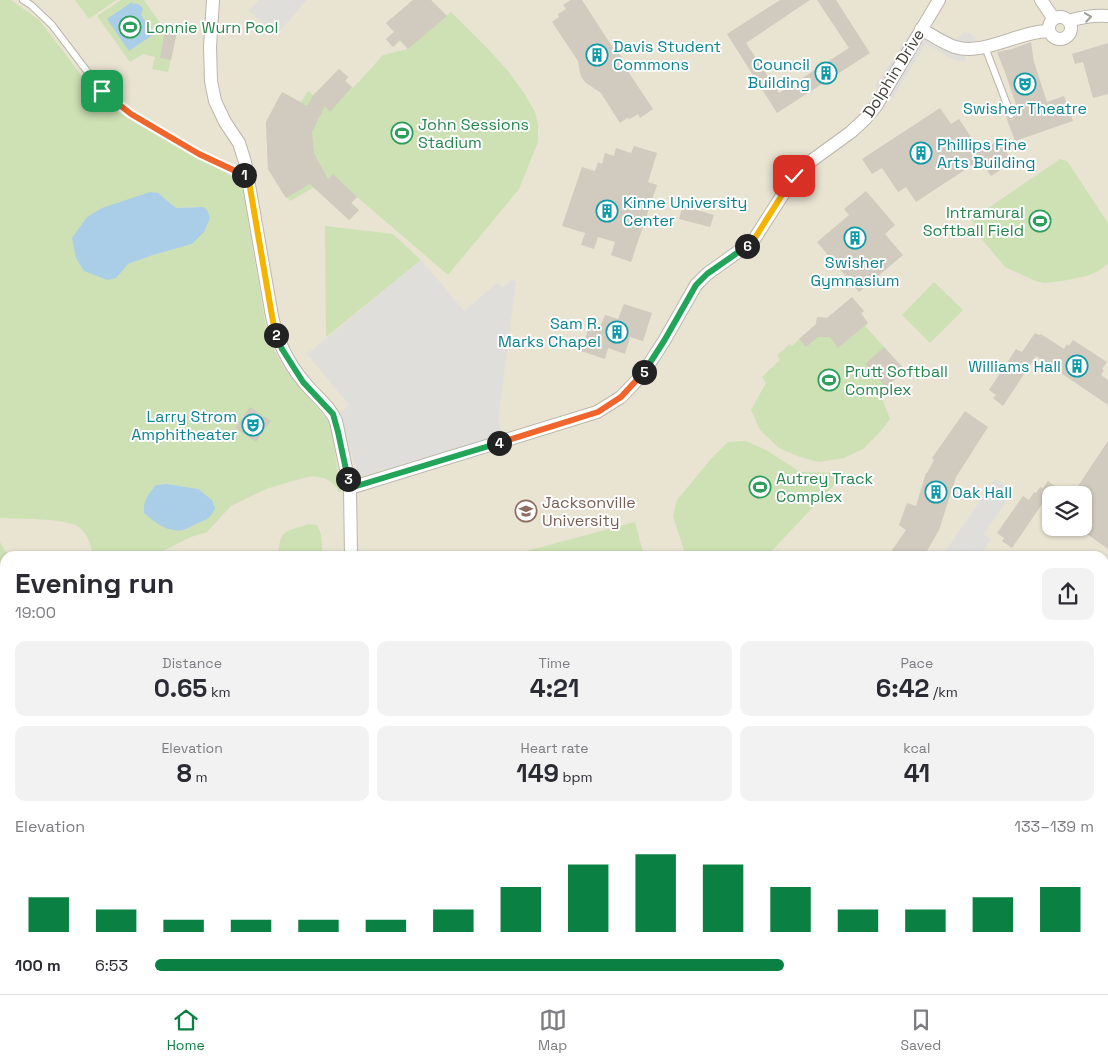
<!DOCTYPE html>
<meta charset="utf-8">
<style>
body{margin:0;font-family:"Space Grotesk",sans-serif;background:#f2f2f3;color:#2b2b33;height:100vh;display:flex;flex-direction:column;font-size:19px;white-space:nowrap}
*{box-sizing:border-box;margin:0}
p{font-size:16px;color:#7c7c81}
.icon{flex:none;width:28px;height:28px;fill:none;stroke:currentColor;stroke-width:2;stroke-linecap:round;stroke-linejoin:round}
.map{position:relative;flex:1;overflow:hidden}
.panel{position:absolute;left:0px;top:551px;width:1109px;height:444px;display:flex;flex-direction:column;background:#fff;border-radius:15px 15px 0 0;box-shadow:0 1px 4px #0004}
.panel>*{flex:none}
.buttons{position:absolute;left:1042px;top:486px;display:grid;gap:10px}
.buttons a{display:grid;place-items:center;width:50px;height:50px;border-radius:10px;background:#fff;box-shadow:0 1px 4px #0004;font-size:25px}
.pin{position:absolute;display:grid;place-items:center;width:42px;height:42px;color:#fff;margin:-21px;border-radius:10px;box-shadow:0 2px 8px #0006}
.km{position:absolute;width:25px;height:25px;margin:-12px;border-radius:50%;background:#222;color:#fff;font-size:14px;line-height:25px;text-align:center}
.round{display:grid;place-items:center;flex:none;width:52px;height:52px;border-radius:10px;background:#f2f2f3}
.headline{display:flex;align-items:center;justify-content:space-between;height:85px;padding:0 15px}
h1{font-size:28px;font-weight:700;line-height:38px}
.figures{display:grid;grid-template-columns:repeat(3,1fr);gap:8px;height:85px;padding:5px 15px}
.figures div{display:grid;align-content:center;border-radius:10px;background:#f2f2f3;text-align:center}
.figures b{font-size:25px;font-weight:700}
.figures small{font-size:14px;font-weight:400}
.figures p{font-size:14px}
.chart{height:140px;padding:10px 15px}
.chart p{display:flex;justify-content:space-between}
.chart svg{width:100%;height:90px;margin-top:5px;stroke:#0b8043;stroke-width:6}
ul{padding:0 15px;list-style:none;font-size:16px}
li{display:grid;grid-template-columns:80px 60px 1fr;align-items:center;height:38px}
li i{height:12px;border-radius:6px;background:#0b8043}
.tab-bar{display:flex;justify-content:space-around;align-items:center;height:70px;border-top:1px solid #e1e1e2;background:#fff;font-size:14px;color:#7c7c81}
.tab-bar a{display:grid;justify-items:center;gap:2px}
.tab-bar .current{color:#0b8043}
.map>svg:first-child{display:block}
.education{fill:#e9e3d2;fill-rule:evenodd}
.green{fill:#cde1b4;fill-rule:evenodd}
.parking{fill:#e0dedb}
.water{fill:#aacee7}
.building{fill:#d1cabe}
.lines{fill:none;stroke-linecap:round;stroke-linejoin:round}
.service-casing{stroke:#bcb6ab;stroke-width:8}
.minor-casing{stroke:#bcb6ab;stroke-width:14}
.service{stroke:#fff;stroke-width:6}
.minor{stroke:#fff;stroke-width:12}
.oneway{stroke:#a19e9b}
.split-1-casing{stroke:#fff;stroke-width:10}
.split-2-casing{stroke:#fff;stroke-width:10}
.split-3-casing{stroke:#fff;stroke-width:10}
.split-4-casing{stroke:#fff;stroke-width:10}
.split-5-casing{stroke:#fff;stroke-width:10}
.split-6-casing{stroke:#fff;stroke-width:10}
.split-7-casing{stroke:#fff;stroke-width:10}
.split-1{stroke:#f0652b;stroke-width:6}
.split-2{stroke:#f5b400;stroke-width:6}
.split-3{stroke:#22a559;stroke-width:6}
.split-4{stroke:#22a559;stroke-width:6}
.split-5{stroke:#f0652b;stroke-width:6}
.split-6{stroke:#22a559;stroke-width:6}
.split-7{stroke:#f5b400;stroke-width:6}
.labels{text-anchor:middle;stroke-width:4;stroke-linejoin:round;paint-order:stroke}
.leisure-label{font-size:16px;fill:#27864d;stroke:#fff;text-anchor:start}
.culture-label{font-size:16px;fill:#0d838f;stroke:#fff;text-anchor:start}
.street-label{font-size:16px;fill:#433e37;stroke:#fff}
.education-label{font-size:16px;fill:#785e54;stroke:#fff;text-anchor:start}
</style>
<div class="map">
<svg width="1108" height="994" viewBox="0 0 1108 994">
<rect width="100%" height="100%" fill="#f1eee7"/>
<path class="education" d="M0,0H1108V994H130L126,990H1104V556H5V852L0,853ZM1051,495H1084V528H1051Z"/>
<path class="green" d="M0,0H11L39,20L67,56L86,82L98,95L116,111L168,142L241,181L265,321L269,339L265,340V343L270,342L284,368L328,420L331,427L341,492H338L337,488L331,482L324,478L312,476L296,480L266,489L231,506L207,532L191,537L153,556H92C92,545 87,532 77,526C64,518 17,519 0,518ZM158,193L176,208L202,207L210,218L204,231L192,244L153,255L128,264ZM167,484L198,489L194,525L185,530L156,485Z
M75,0H116L89,19Z
M121,0H144L165,30L177,32L168,72L152,69L155,57L143,54L130,62L97,16Z
M413,0H431L446,16L451,12L488,49L508,71L526,96L535,112L538,125V142L519,189L448,275L357,197L351,203L359,210L349,220L317,190L313,188L290,201L288,198H286L268,169L266,122L282,92L301,102L308,91L313,95L339,69L348,77L345,81L353,88L383,55L408,49L400,41L393,47L386,39L394,32L386,23Z
M1060,159L1067,161L1108,223V264L1098,271L1087,276L1062,281L1044,283L1033,280L1005,267L979,236L972,219Z
M325,226L393,234L421,260L326,337Z
M934,282L963,310L930,343L902,315Z
M864,311L861,314L868,323L865,326L905,370L880,393L890,419L880,432L863,449L844,458L819,462L800,457L779,448L760,430L751,410L766,383L762,377L780,360L777,355L790,344L792,346L816,324L817,317L829,318Z
M746,441L766,450L800,472L845,473L767,556H686L673,516L677,500L710,460L728,442Z
M635,522L644,556H508Z
M308,524L317,525C323,535 322,545 322,556H278C279,547 279,535 288,531C294,528 301,527 308,524Z
M0,542L8,556H5V852L0,853Z
M126,990H732V994H130Z"/>
<path class="parking" d="M259,0H307L277,34L249,11Z
M919,20L955,40L965,32L977,37L964,52L967,62L952,59L928,45L924,46L893,98L875,86Z
M421,260L464,311L497,283L503,287L513,280L516,282L498,421L503,435L359,477L339,414L349,405L307,354Z
M995,479L1014,490L984,534L991,539L979,556H942Z"/>
<path class="water" d="M132,2L133,4C138,3 141,5 143,9L141,15L154,34L129,51L107,19Z
M150,192L158,193L176,208L203,207L207,210L210,218L204,232L192,244L153,255L128,264L116,278L107,280L84,271L76,258L72,238L87,217L102,208Z
M167,484L198,489L212,500L215,508C210,520 205,520 194,525C190,527 187,529 183,530C168,533 154,522 144,513C143,500 148,495 156,485Z
M5,852V990H126L130,994H0V853Z"/>
<path class="building" d="M413,0H431L447,16L408,49L400,40L393,47L386,39L394,32L386,23Z
M571,0H582L613,48L615,47L627,65L625,67L653,109L640,118L638,114L630,119L627,118L620,123L601,93L586,83L582,78L580,73L578,61L552,22L559,17L558,14L566,9L563,5Z
M780,0H810L746,43L779,93L849,48L817,0H836L870,53L777,113L727,34Z
M165,30L177,32L171,60L160,58Z
M1031,42L1034,62L1047,102L1064,96L1073,121L1015,141L1006,117L1010,120H1012L1015,118L1016,114L1019,113L1005,72L997,52L1012,49Z
M1108,43V94L1093,98L1083,62L1075,64L1072,54Z
M339,69L348,77L345,81L352,87L330,112L325,106L312,132L314,153L328,179L333,174L357,197L351,203L359,210L349,220L310,184L286,198L268,169L266,122L282,92L307,106L313,96Z
M940,108L951,124L959,119L979,149L990,141L992,144L999,140L1013,162L991,176L980,160L916,202L906,187L898,192L882,168L872,174L862,159Z
M634,146L657,153L648,182L657,185L631,262L611,255L615,242L598,237L594,249L581,245L585,233L562,226L582,167L595,171L598,162L602,164L605,153L614,156L616,148L631,153Z
M866,191L895,225L885,234L903,255L859,292L817,242L849,215L844,209Z
M683,206L714,215L710,227L679,219Z
M852,297L864,311L861,313L868,323L838,348L830,337H818L806,347L799,339L816,324L817,317L827,318Z
M624,304L652,313L643,341L630,337L625,354L608,348L605,359L581,351L590,324L600,327L605,315L618,319Z
M1035,333L1039,335L1041,334L1064,349L1067,344L1069,346L1073,340L1107,362L1102,369L1104,370L1101,375L1108,380V405L1036,356L1003,406L993,398L996,395L989,390L1016,349L1022,352Z
M884,347L905,370L886,387L865,364Z
M250,407L271,421L256,442L235,428Z
M965,411L988,427L956,477L939,530L930,546L924,556H888L906,530L899,525L907,503L916,506L926,473H927L934,460L932,458Z
M1108,441V549L1084,532V495H1072Z
M1048,481L1067,495H1051V510L1042,504L1012,548L1002,541L1004,538L997,533L1023,496L1029,500L1034,492L1036,493L1040,487L1043,488Z"/>
<g class="lines">
<g class="service-casing">
<path id="service" d="M23,0L31,5L52,25L102,91L131,115L199,154L247,176
M985,47L1011,115"/>
</g>
<g class="minor-casing">
<path id="minor" d="M213,0L210,47L211,81L215,101L225,122L239,143L245,162L272,316C277,340 288,363 304,382C314,395 330,406 336,421L350,488L351,556
M1041,0L1054,19
M1049 28a11 11 0 1 1 22 0a11 11 0 1 1-22 0Z
M1069,21C1082,17 1094,15 1108,16
M921,29C932,35 943,43 955,47C984,56 1019,31 1049,31
M350,488L597,412L621,397L642,375L664,341L696,285L707,274L753,241L794,177L807,164L851,132L865,119L876,106L939,0
M1104,598L1108,597"/>
</g>
<use href="#service" class="service"/>
<use href="#minor" class="minor"/>
</g>
<defs><path id="oneway-chevron" d="M-2-3.5L2.5 0L-2 3.5" fill="none" stroke-width="1.6" stroke-linecap="round" stroke-linejoin="round" transform="scale(1.25)"/></defs>
<use class="oneway" href="#oneway-chevron" transform="translate(1088 17) rotate(-9)"/>
<g class="lines">
<g class="split-1-casing">
<path id="split-1" d="M102,91L131,114L199,154L244,175"/>
</g>
<g class="split-2-casing">
<path id="split-2" d="M244,175L248,176L272,316L276,335"/>
</g>
<g class="split-3-casing">
<path id="split-3" d="M276,335L282,349L303,382L333,414L338,432L348,479"/>
</g>
<g class="split-4-casing">
<path id="split-4" d="M348,479L350,488L499,443"/>
</g>
<g class="split-5-casing">
<path id="split-5" d="M499,443L598,412L621,397L644,372"/>
</g>
<g class="split-6-casing">
<path id="split-6" d="M644,372L664,341L696,285L707,274L747,246"/>
</g>
<g class="split-7-casing">
<path id="split-7" d="M747,246L753,241L794,176"/>
</g>
<use href="#split-1" class="split-1"/>
<use href="#split-2" class="split-2"/>
<use href="#split-3" class="split-3"/>
<use href="#split-4" class="split-4"/>
<use href="#split-5" class="split-5"/>
<use href="#split-6" class="split-6"/>
<use href="#split-7" class="split-7"/>
</g>
<defs>
<g id="stadium-ring" transform="scale(1.125)"><circle r="9.5" fill="#fff" stroke="#2e9e5b" stroke-width="1.5"/><path d="M0-5a6.5 5 0 1 0 0 10a6.5 5 0 1 0 0-10ZM-3.5-1.8h7v3.6h-7Z" fill="#2e9e5b"/></g>
<g id="building-ring" transform="scale(1.125)"><circle r="9.5" fill="#fff" stroke="#0f9aa8" stroke-width="1.5"/><path d="M-4-6H4V6H1V3H-1V6H-4ZM-2.5-4.3h1.7v1.8h-1.7ZM.8-4.3h1.7v1.8H.8ZM-2.5-1h1.7V.8h-1.7ZM.8-1h1.7V.8H.8Z" fill="#0f9aa8"/></g>
<g id="theatre-ring" transform="scale(1.125)"><circle r="9.5" fill="#fff" stroke="#0f9aa8" stroke-width="1.5"/><path d="M-5-5.5Q0-4 5-5.5V0Q5 5 0 6Q-5 5-5 0ZM-3.3-2.5H-1v1.5H-3.3ZM1-2.5H3.3v1.5H1ZM-2.8 1Q0 5.5 2.8 1Z" fill="#0f9aa8"/></g>
<g id="university-ring" transform="scale(1.125)"><circle r="9.5" fill="#fff" stroke="#8d6e63" stroke-width="1.5"/><path d="M0-5L7-2L0 1L-7-2ZM-4 1L0 2.5L4 1V4Q0 6-4 4Z" fill="#8d6e63"/></g>
</defs>
<g fill-rule="evenodd">
<use href="#stadium-ring" x="130" y="27"/>
<use href="#building-ring" x="597" y="55"/>
<use href="#building-ring" x="826" y="73"/>
<use href="#theatre-ring" x="1025" y="84"/>
<use href="#stadium-ring" x="402" y="133"/>
<use href="#building-ring" x="921" y="153"/>
<use href="#building-ring" x="607" y="211"/>
<use href="#stadium-ring" x="1040" y="221"/>
<use href="#building-ring" x="855" y="238"/>
<use href="#building-ring" x="617" y="332"/>
<use href="#building-ring" x="1077" y="366"/>
<use href="#stadium-ring" x="829" y="380"/>
<use href="#theatre-ring" x="253" y="425"/>
<use href="#stadium-ring" x="760" y="487"/>
<use href="#building-ring" x="936" y="492"/>
<use href="#university-ring" x="526" y="511"/>
</g>
<g class="labels">
<g class="leisure-label">
<text x="146" y="33">Lonnie Wurn Pool</text>
<text x="418" y="130">John Sessions<tspan x="418" dy="18">Stadium</tspan></text>
<text x="1024" y="218" text-anchor="end">Intramural<tspan x="1024" dy="18">Softball Field</tspan></text>
<text x="845" y="377">Prutt Softball<tspan x="845" dy="18">Complex</tspan></text>
<text x="776" y="484">Autrey Track<tspan x="776" dy="18">Complex</tspan></text>
</g>
<g class="culture-label">
<text x="613" y="52">Davis Student<tspan x="613" dy="18">Commons</tspan></text>
<text x="810" y="70" text-anchor="end">Council<tspan x="810" dy="18">Building</tspan></text>
<text x="1025" y="114" text-anchor="middle">Swisher Theatre</text>
<text x="937" y="150">Phillips Fine<tspan x="937" dy="18">Arts Building</tspan></text>
<text x="623" y="208">Kinne University<tspan x="623" dy="18">Center</tspan></text>
<text x="855" y="268" text-anchor="middle">Swisher<tspan x="855" dy="18">Gymnasium</tspan></text>
<text x="601" y="329" text-anchor="end">Sam R.<tspan x="601" dy="18">Marks Chapel</tspan></text>
<text x="1061" y="372" text-anchor="end">Williams Hall</text>
<text x="237" y="422" text-anchor="end">Larry Strom<tspan x="237" dy="18">Amphitheater</tspan></text>
<text x="952" y="498">Oak Hall</text>
</g>
<g class="street-label">
<text transform="translate(893 73) rotate(-58)" y="6">Dolphin Drive</text>
</g>
<g class="education-label">
<text x="542" y="508">Jacksonville<tspan x="542" dy="18">University</tspan></text>
</g>
</g>
</svg>
<div class="buttons">
<a><svg class="icon" aria-label="layers" viewBox="0 0 24 24"><path d="M12 4l9 5-9 5-9-5zM3 14l9 5 9-5"/></svg></a>
</div>
<div class="pin" style="left:102px;top:91px;background:#1e9e55"><svg class="icon" aria-label="arrive" viewBox="0 0 24 24"><path d="M6 21V4h12l-3 4 3 4H6"/></svg></div>
<div class="pin" style="left:794px;top:176px;background:#d93025"><svg class="icon" aria-label="check" viewBox="0 0 24 24"><path d="M5 12l5 5 9-10"/></svg></div>
<b class="km" style="left:244px;top:175px">1</b>
<b class="km" style="left:276px;top:335px">2</b>
<b class="km" style="left:348px;top:479px">3</b>
<b class="km" style="left:499px;top:443px">4</b>
<b class="km" style="left:644px;top:372px">5</b>
<b class="km" style="left:747px;top:246px">6</b>
<section class="panel">
<div class="headline"><div><h1>Evening run</h1><p>19:00</p></div><a class="round"><svg class="icon" aria-label="share" viewBox="0 0 24 24"><path d="M12 15V3M7 8l5-5 5 5M5 13v7h14v-7"/></svg></a></div>
<div class="figures">
<div><p>Distance</p><b>0.65<small> km</small></b></div>
<div><p>Time</p><b>4:21</b></div>
<div><p>Pace</p><b>6:42<small> /km</small></b></div>
</div>
<div class="figures">
<div><p>Elevation</p><b>8<small> m</small></b></div>
<div><p>Heart rate</p><b>149<small> bpm</small></b></div>
<div><p>kcal</p><b>41</b></div>
</div>
<div class="chart"><p><span>Elevation</span>133–139 m</p>
<svg viewBox="0 0 160 44" preserveAspectRatio="none"><path d="M5 44V27M15 44V33M25 44V38M35 44V38M45 44V38M55 44V38M65 44V33M75 44V22M85 44V11M95 44V6M105 44V11M115 44V22M125 44V33M135 44V33M145 44V27M155 44V22"/></svg>
</div>
<ul>
<li><b>100 m</b>6:53<i style="width:67%"></i></li>
</ul>
</section>
</div>
<nav class="tab-bar">
<a class="current"><svg class="icon" aria-label="home" viewBox="0 0 24 24"><path d="M3 11l9-7 9 7M6 9v11h12V9"/></svg>Home</a>
<a><svg class="icon" aria-label="map" viewBox="0 0 24 24"><path d="M3 6l6-2 6 2 6-2v14l-6 2-6-2-6 2zM9 4v14M15 6v14"/></svg>Map</a>
<a><svg class="icon" aria-label="saved" viewBox="0 0 24 24"><path d="M7 4h10v16l-5-4-5 4z"/></svg>Saved</a>
</nav>
